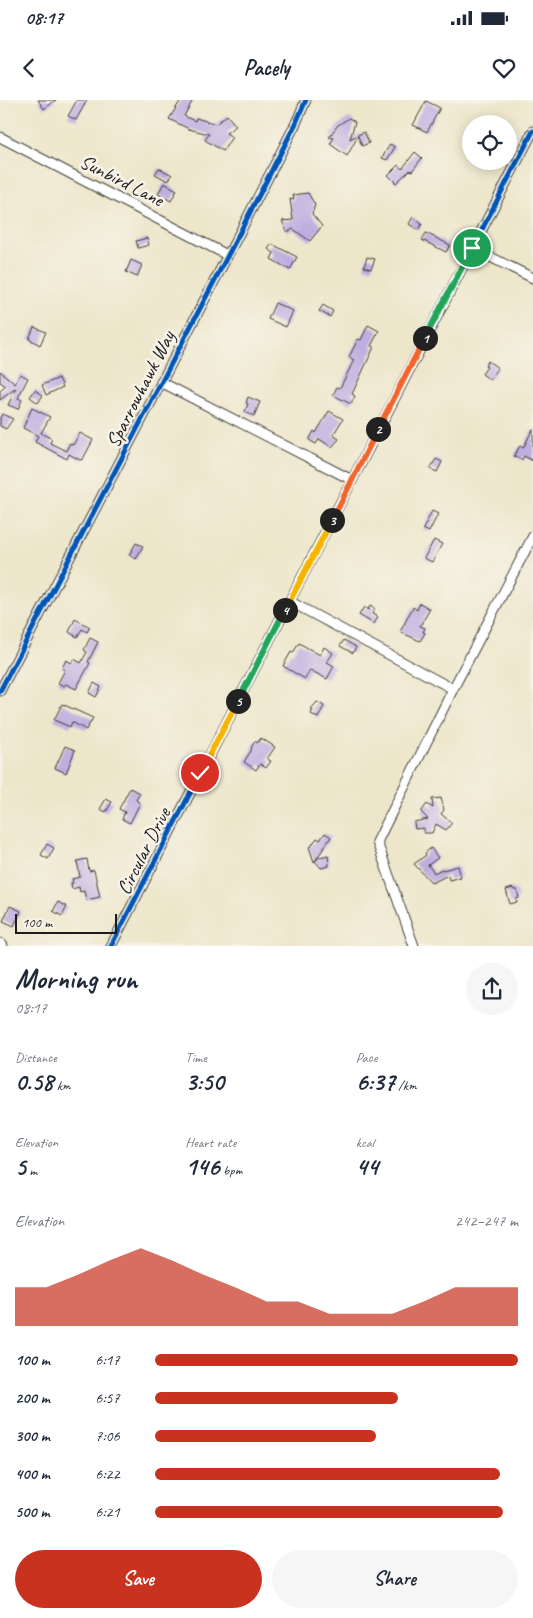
<!DOCTYPE html>
<meta charset="utf-8">
<style>
body{margin:0;font-family:Caveat,sans-serif;background:#f6f6f7;color:#1f2937;height:100vh;display:flex;flex-direction:column;font-size:19px;white-space:nowrap}
*{box-sizing:border-box;margin:0}
p{font-size:16px;color:#747a83}
.icon{flex:none;width:28px;height:28px;fill:none;stroke:currentColor;stroke-width:2;stroke-linecap:round;stroke-linejoin:round}
.map{position:relative;height:846px;overflow:hidden}
.sheet{display:flex;flex-direction:column;background:#fff;flex:1}
.sheet>*{flex:none}
.buttons{position:absolute;left:462px;top:15px;display:grid;gap:10px}
.buttons a{display:grid;place-items:center;width:55px;height:55px;border-radius:50%;background:#fff;box-shadow:0 2px 12px #0003;font-size:25px}
.scale{position:absolute;left:15px;bottom:12px;width:102px;box-sizing:border-box;padding-left:5px;border:2px solid #1c1c1c;border-top:0;font-size:14px;line-height:18px;white-space:nowrap;color:#1c1c1c;-webkit-text-stroke:4px #f7f3e8;paint-order:stroke}
.pin{position:absolute;display:grid;place-items:center;width:42px;height:42px;color:#fff;margin:-21px;border:2px solid #fff;border-radius:50%;box-shadow:0 1px 5px #0007}
.km{position:absolute;width:25px;height:25px;margin:-12px;border-radius:50%;background:#222;color:#fff;font-size:14px;line-height:25px;text-align:center}
.round{display:grid;place-items:center;flex:none;width:52px;height:52px;border-radius:26px;background:#f6f6f7}
.headline{display:flex;align-items:center;justify-content:space-between;height:85px;padding:0 15px}
h1{font-size:28px;font-weight:600;line-height:38px}
.figures{display:grid;grid-template-columns:repeat(3,1fr);gap:8px;height:85px;padding:5px 15px}
.figures div{display:grid;align-content:center}
.figures b{font-size:25px;font-weight:600}
.figures small{font-size:14px;font-weight:400}
.figures p{font-size:14px}
.chart{height:140px;padding:10px 15px}
.chart p{display:flex;justify-content:space-between}
.chart svg{width:100%;height:90px;margin-top:5px;fill:#c8321e;opacity:.7}
.primary-button{display:flex;gap:10px;margin-top:auto;padding:10px 15px}
.primary-button a{flex:1;height:58px;border-radius:30px;background:#c8321e;color:#fff;font-size:20px;font-weight:600;line-height:58px;text-align:center}
.primary-button a+a{background:#f6f6f7;color:#1f2937}
ul{padding:0 15px;list-style:none;font-size:16px}
li{display:grid;grid-template-columns:80px 60px 1fr;align-items:center;height:38px}
li i{height:12px;border-radius:6px;background:#c8321e}
.status{display:flex;justify-content:space-between;align-items:center;height:35px;padding:0 25px;background:#fff;direction:ltr}
.status svg{height:14px;fill:currentColor}
header{display:flex;justify-content:space-between;align-items:center;height:65px;padding:0 15px;background:#fff;font-size:22px;font-weight:600}
.map>svg:first-child{display:block}
.building{fill:#beade0}
.lines{fill:none;stroke-linecap:round;stroke-linejoin:round}
.minor-casing{stroke:#3b3a36;stroke-width:11}
.minor{stroke:#fff;stroke-width:9}
.cycleway-casing{stroke:#f7f3e8;stroke-width:8}
.cycleway{stroke:#0057b8;stroke-width:5}
.split-1-casing{stroke:#fff;stroke-width:10}
.split-2-casing{stroke:#fff;stroke-width:10}
.split-3-casing{stroke:#fff;stroke-width:10}
.split-4-casing{stroke:#fff;stroke-width:10}
.split-5-casing{stroke:#fff;stroke-width:10}
.split-6-casing{stroke:#fff;stroke-width:10}
.split-1{stroke:#22a559;stroke-width:6}
.split-2{stroke:#f0652b;stroke-width:6}
.split-3{stroke:#f0652b;stroke-width:6}
.split-4{stroke:#f5b400;stroke-width:6}
.split-5{stroke:#22a559;stroke-width:6}
.split-6{stroke:#f5b400;stroke-width:6}
.labels{text-anchor:middle;stroke-width:5;stroke-linejoin:round;paint-order:stroke}
.street-label{font-size:20px;fill:#1c1c1c;stroke:#f7f3e8}
</style>
<div class="status"><b>08:17</b><svg viewBox="0 0 49 12"><path d="M0 12V9h3v3zM5 12V6h3v6zM10 12V3h3v9zM15 12V0h3v12zM26 1h20v11H26zM47 4h2v5h-2z"/></svg></div>
<header><svg class="icon" aria-label="back" viewBox="0 0 24 24"><path d="M15 5l-7 7 7 7"/></svg>Pacely<svg class="icon" aria-label="heart" viewBox="0 0 24 24"><path d="M12 20l-8-8c-3-5 5-10 8-4 3-6 11-1 8 4z"/></svg></header>
<div class="map">
<svg width="533" height="846" viewBox="0 0 533 846">
<rect width="100%" height="100%" fill="#f7f3e8"/>
<filter id="ink" filterUnits="userSpaceOnUse"><feTurbulence type="fractalNoise" baseFrequency=".02" numOctaves="2"/><feDisplacementMap in="SourceGraphic" scale="10" xChannelSelector="R" yChannelSelector="G"/><feConvolveMatrix kernelMatrix="1 2 1 2 8 2 1 2 1" color-interpolation-filters="sRGB"/></filter>
<filter id="wash" filterUnits="userSpaceOnUse"><feTurbulence type="fractalNoise" baseFrequency=".0096" numOctaves="4" result="noise"/><feDisplacementMap in="SourceGraphic" scale="20" xChannelSelector="R" yChannelSelector="G"/><feGaussianBlur stdDeviation="1.12" result="paint"/><feColorMatrix in="noise" values="0 0 0 0 0 0 0 0 0 0 0 0 0 0 0 0 0 1.4 0 .05"/><feComposite in="paint" operator="in"/></filter>
<g filter="url(#wash)">
<rect width="100%" height="100%" fill="#ede6ca"/>
<g id="blocks">
<path class="building" d="M38,0H56L44,9Z
M77,0H87L76,20L68,16Z
M181,0H193L184,16L195,21L196,18L216,24L227,15L236,26L226,33L232,37L223,51L205,40L209,34L189,29L169,19Z
M426,1L440,8L427,32L413,25Z
M349,18L355,22L350,39L364,32L369,43L362,46L358,36L347,56L330,44L334,38L329,37L338,25Z
M390,44L395,47L387,60L382,58Z
M415,52L422,58L412,71L410,70L396,83L388,75L398,65L402,69Z
M159,68L172,75L168,81L155,74Z
M164,83L177,90L171,101L158,94Z
M308,93L315,105L312,114L322,126L310,141L293,129L287,132L282,121L293,120L290,99L294,100L293,95Z
M413,117L422,124L418,130L409,124Z
M426,133L450,145L446,152L422,140Z
M147,138L149,145L138,148L136,141Z
M272,144L297,157L290,170L271,159L274,153L268,149Z
M367,157L375,159L371,169L364,167Z
M131,160L142,165L137,177L126,172Z
M275,203L293,211L286,227L268,219Z
M323,205L333,211L330,217L319,211Z
M368,225L379,231L371,246L374,247L352,294L355,296L351,304L333,295L337,287L340,288L354,260L349,257L358,239L361,240Z
M34,227L46,232L40,245L29,239Z
M488,261L498,268L490,280L482,274L487,267L485,266Z
M0,271L15,284L20,274L28,278L18,298L22,300L18,309L8,305L16,288L0,300V291L6,286L0,282Z
M59,278L63,287L46,295L42,285Z
M35,290L43,295L38,303L30,297Z
M248,297L260,302L254,316L245,312L248,304L246,303Z
M32,308L50,317L41,333L52,339L50,343L66,351L70,343L73,345L80,333L93,340L83,359L80,360L69,354L67,359L35,342L38,336L23,328Z
M329,311L343,319L333,335L339,339L332,347L319,339L316,344L309,340L314,331L316,333Z
M2,314L13,319L6,329L0,326V318Z
M533,329V361L524,356L522,360L514,356L520,346L523,348Z
M436,359L442,362L437,372L430,369Z
M432,411L438,414L429,432L423,429Z
M434,440L442,444L432,462L424,458Z
M136,443L143,446L136,459L129,455Z
M420,503L430,509L420,526L425,528L423,532L425,533L420,541L400,532L413,507L417,510Z
M370,506L375,509L372,514L378,517L374,524L359,515L364,507L368,510Z
M75,519L90,527L87,532L82,529L77,537L69,532Z
M90,538L98,542L88,562L90,563L76,589L66,584L64,586L58,583L65,570L62,568L66,560L72,563L74,559L81,563L87,552L84,550Z
M344,540L356,547L353,553L340,546Z
M299,543L320,555L324,547L333,553L327,562L334,566L327,579L310,570L305,579L283,566L291,552L293,553Z
M94,583L101,587L96,597L89,593Z
M317,602L324,606L318,618L311,614L313,610L311,609Z
M62,604L93,618L86,630L72,622L70,627L54,620Z
M261,638L275,647L267,659L271,661L266,668L260,664L256,670L244,662L252,649L251,648L255,641L257,643Z
M65,646L75,650L66,673L55,668Z
M130,688L140,693L136,700L140,703L130,723L122,719L125,712L119,709Z
M441,698L444,710L441,714L452,723L446,730L436,724L432,733H424V728L415,729L414,722L428,719L421,712L427,704L433,708L432,699Z
M106,699L112,702L106,712L100,709Z
M325,733L331,737L315,761L320,757L328,755L329,766L321,768L315,761L314,762L309,747L311,746L317,738L320,740Z
M47,744L54,748L48,759L41,755Z
M431,748L438,758L428,765L434,773L442,769L443,770L458,766L461,777L449,780L448,775L432,783L414,764L426,755L425,753Z
M87,759L89,771L94,770L100,797L86,800L84,791L80,792L79,787L72,789L71,783H73L72,779L80,777L77,761Z
M513,788L514,790H517L519,798L516,799L517,802L510,804L506,790Z
M58,802L67,807L62,816L53,811Z
M10,806L21,811L14,826L3,821Z"/>
</g>
</g>
<g filter="url(#ink)">
<use href="#blocks" fill-opacity="0" stroke="#3b3a36" stroke-width="1"/>
<g class="lines">
<g class="minor-casing">
<path id="minor" d="M0,37L227,155
M472,148L533,178
M161,282L352,380
M289,501L453,589
M0,591L240,132L296,23L306,0
M0,843L3,846
M111,846L533,31
M414,846L377,742L453,589L533,436"/>
</g>
<use href="#minor" class="minor"/>
<g class="cycleway-casing">
<path id="cycleway" d="M0,591L240,132L296,23L306,0
M111,846L533,31"/>
</g>
<use href="#cycleway" class="cycleway"/>
</g>
</g>
<g class="lines" filter="url(#ink)">
<g class="split-1-casing">
<path id="split-1" d="M425,238L472,148"/>
</g>
<g class="split-2-casing">
<path id="split-2" d="M378,329L425,238"/>
</g>
<g class="split-3-casing">
<path id="split-3" d="M332,420L378,329"/>
</g>
<g class="split-4-casing">
<path id="split-4" d="M285,510L332,420"/>
</g>
<g class="split-5-casing">
<path id="split-5" d="M238,601L285,510"/>
</g>
<g class="split-6-casing">
<path id="split-6" d="M200,673L238,601"/>
</g>
<use href="#split-1" class="split-1"/>
<use href="#split-2" class="split-2"/>
<use href="#split-3" class="split-3"/>
<use href="#split-4" class="split-4"/>
<use href="#split-5" class="split-5"/>
<use href="#split-6" class="split-6"/>
</g>
<g class="labels">
<g class="street-label">
<text transform="translate(122 80) rotate(27)" y="7">Sunbird Lane</text>
<text transform="translate(140 289) rotate(-63)" y="7">Sparrowhawk Way</text>
<text transform="translate(143 751) rotate(-63)" y="7">Circular Drive</text>
</g>
</g>
</svg>
<div class="buttons">
<a><svg class="icon" aria-label="locate" viewBox="0 0 24 24"><circle cx="12" cy="12" r="6"/><path d="M12 2v4M12 18v4M2 12h4M18 12h4"/></svg></a>
</div>
<div class="scale">100 m</div>
<div class="pin" style="left:472px;top:148px;background:#1e9e55"><svg class="icon" aria-label="arrive" viewBox="0 0 24 24"><path d="M6 21V4h12l-3 4 3 4H6"/></svg></div>
<div class="pin" style="left:200px;top:673px;background:#d93025"><svg class="icon" aria-label="check" viewBox="0 0 24 24"><path d="M5 12l5 5 9-10"/></svg></div>
<b class="km" style="left:425px;top:238px">1</b>
<b class="km" style="left:378px;top:329px">2</b>
<b class="km" style="left:332px;top:420px">3</b>
<b class="km" style="left:285px;top:510px">4</b>
<b class="km" style="left:238px;top:601px">5</b>
</div>
<section class="sheet">
<div class="headline"><div><h1>Morning run</h1><p>08:17</p></div><a class="round"><svg class="icon" aria-label="share" viewBox="0 0 24 24"><path d="M12 15V3M7 8l5-5 5 5M5 13v7h14v-7"/></svg></a></div>
<div class="figures">
<div><p>Distance</p><b>0.58<small> km</small></b></div>
<div><p>Time</p><b>3:50</b></div>
<div><p>Pace</p><b>6:37<small> /km</small></b></div>
</div>
<div class="figures">
<div><p>Elevation</p><b>5<small> m</small></b></div>
<div><p>Heart rate</p><b>146<small> bpm</small></b></div>
<div><p>kcal</p><b>44</b></div>
</div>
<div class="chart"><p><span>Elevation</span>242–247 m</p>
<svg viewBox="0 0 160 44" preserveAspectRatio="none"><path d="M0 44V25L10 25L20 19L30 12L40 6L50 12L60 19L70 25L80 32L90 32L100 38L110 38L120 38L130 32L140 25L150 25L160 25V44z"/></svg>
</div>
<ul>
<li><b>100 m</b>6:17<i style="width:100%"></i></li>
<li><b>200 m</b>6:57<i style="width:67%"></i></li>
<li><b>300 m</b>7:06<i style="width:61%"></i></li>
<li><b>400 m</b>6:22<i style="width:95%"></i></li>
<li><b>500 m</b>6:21<i style="width:96%"></i></li>
</ul>
<div class="primary-button"><a>Save</a><a>Share</a></div>
</section>
